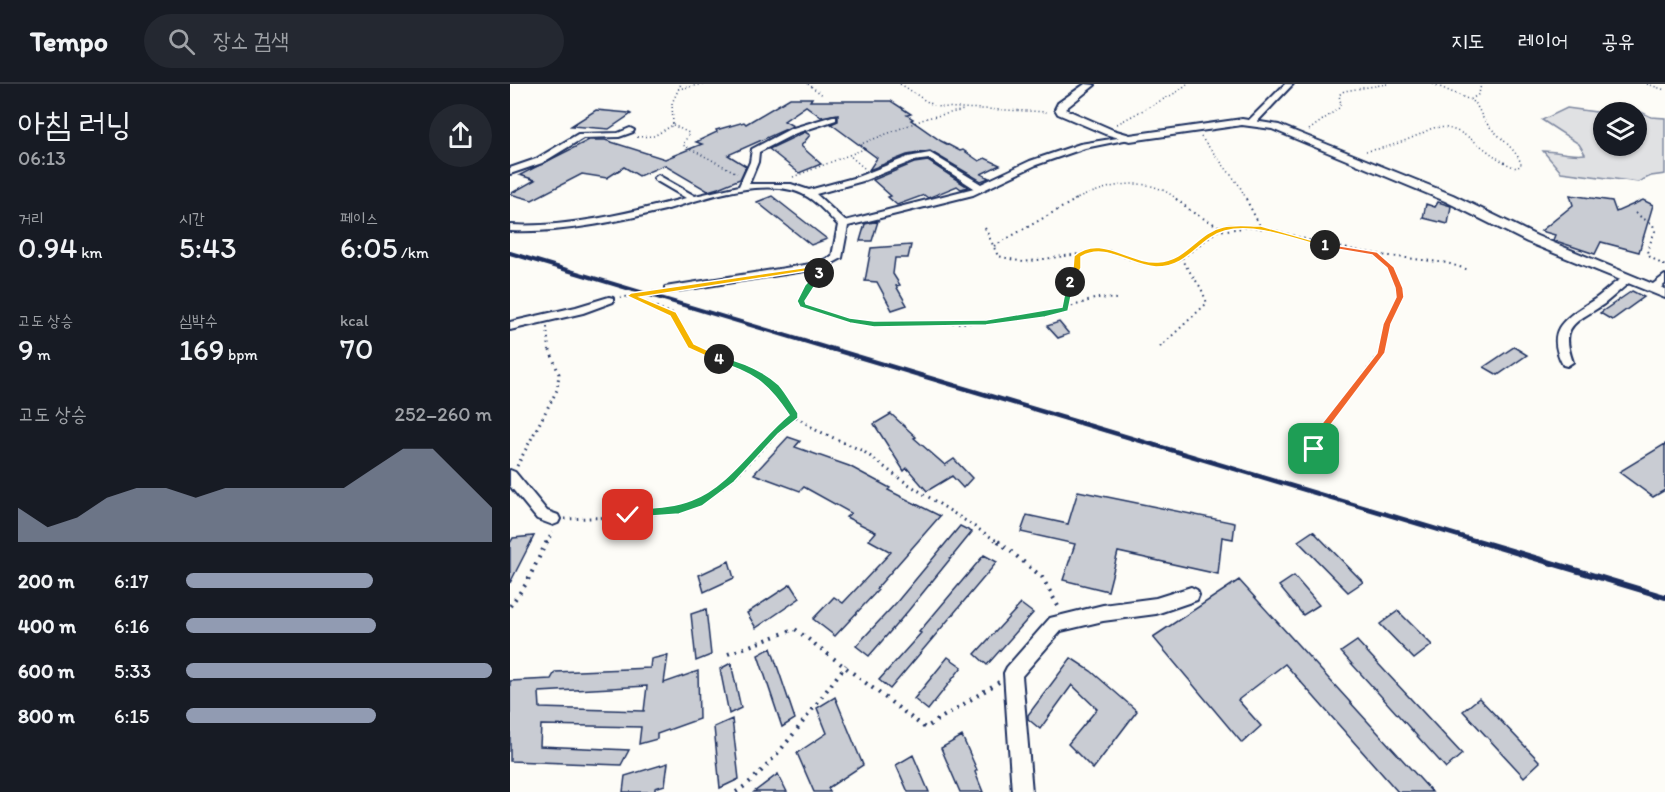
<!DOCTYPE html>
<html lang="ko">
<meta charset="utf-8">
<style>
body{margin:0;font-family:Itim,"Poor Story",sans-serif;background:#242831;color:#f1f3f6;height:100vh;display:flex;flex-direction:column;font-size:22px;white-space:nowrap}
*{box-sizing:border-box;margin:0}
p{font-size:20px;color:#9ea1a6}
.icon{flex:none;width:33px;height:33px;fill:none;stroke:currentColor;stroke-width:2;stroke-linecap:round;stroke-linejoin:round}
.map{position:relative;flex:1;overflow:hidden}
.sheet{display:flex;flex-direction:column;background:#171b24;width:510px}
.sheet>*{flex:none}
.buttons{position:absolute;left:1083px;top:18px;display:grid;gap:12px}
.buttons a{display:grid;place-items:center;width:54px;height:54px;border-radius:50%;background:#171b24;box-shadow:0 2px 4px #0004;font-size:30px}
.pin{position:absolute;display:grid;place-items:center;width:51px;height:51px;color:#fff;margin:-26px;border-radius:12px;box-shadow:0 3px 9px #0006}
.km{position:absolute;width:30px;height:30px;margin:-15px;border-radius:50%;background:#222;color:#fff;font-size:16px;line-height:30px;text-align:center}
.round{display:grid;place-items:center;flex:none;width:63px;height:63px;border-radius:32px;background:#242831}
.summary{display:flex;align-items:center;justify-content:space-between;height:102px;padding:0 18px}
h1{font-size:33px;font-weight:600;line-height:45px}
.figures{display:grid;grid-template-columns:repeat(3,1fr);gap:9px;height:102px;padding:6px 18px}
.figures div{display:grid;align-content:center}
.figures b{font-size:30px;font-weight:600}
.figures small{font-size:16px;font-weight:400}
.figures p{font-size:16px}
.chart{height:168px;padding:12px 18px}
.chart p{display:flex;justify-content:space-between}
.chart svg{width:100%;height:108px;margin-top:6px;fill:#919bb2;opacity:.7}
ul{padding:0 18px;list-style:none;font-size:20px}
li{display:grid;grid-template-columns:96px 72px 1fr;align-items:center;height:45px}
li i{height:15px;border-radius:8px;background:#919bb2}
header{display:flex;align-items:center;gap:36px;box-sizing:border-box;height:84px;padding:0 30px;background:#171b24;border-bottom:2px solid #363941}
header strong{font-size:28px}
nav{display:flex;gap:33px;margin-inline-start:auto;font-size:21px}
.search{width:420px;height:54px;background:#242831;display:flex;align-items:center;gap:15px;box-sizing:border-box;padding:0 21px;border-radius:33px;color:#9ea1a6;font-size:22px}
main{display:flex;flex:1;min-height:0}
.map>svg:first-child{display:block}
.green{fill:#e0e1e3;stroke:#7e88a0;stroke-width:1.5}
.building{fill:#c9ccd3;stroke:#1b2f5e;stroke-width:1.5;fill-rule:evenodd}
.lines{fill:none;stroke-linecap:round;stroke-linejoin:round}
.minor-casing{stroke:#1b2f5e;stroke-width:4}
.tertiary-casing{stroke:#1b2f5e;stroke-width:4}
.path-far3{stroke:#1b2f5e;stroke-width:1.5;stroke-dasharray:1 3;stroke-linecap:butt}
.path-far2{stroke:#1b2f5e;stroke-width:2;stroke-dasharray:1.5 4;stroke-linecap:butt}
.path-far1{stroke:#1b2f5e;stroke-width:3;stroke-dasharray:1.5 4.5;stroke-linecap:butt}
.path{stroke:#1b2f5e;stroke-width:4;stroke-dasharray:2 6;stroke-linecap:butt}
.minor{fill:#fdfcf7;fill-rule:evenodd}
.tertiary{fill:#fdfcf7;fill-rule:evenodd}
.rail-far2{stroke:#1b2f5e;stroke-width:4}
.rail-far1{stroke:#1b2f5e;stroke-width:4.5}
.rail{stroke:#1b2f5e;stroke-width:6}
.split-1{fill:#f0652b;stroke:#fff;stroke-width:1.5}
.split-2{fill:#f5b400;stroke:#fff;stroke-width:1.5}
.split-3{fill:#22a559;stroke:#fff;stroke-width:1.5}
.split-4{fill:#f5b400;stroke:#fff;stroke-width:1.5}
.split-5{fill:#22a559;stroke:#fff;stroke-width:1.5}
</style>
<header>
<strong>Tempo</strong>
<div class="search"><svg class="icon" aria-label="search" viewBox="0 0 24 24"><circle cx="10" cy="10" r="6"/><path d="M15 15l6 6"/></svg>장소 검색</div>
<nav><a>지도</a><a>레이어</a><a>공유</a></nav>
</header>
<main>
<section class="sheet">
<div class="summary"><div><h1>아침 러닝</h1><p>06:13</p></div><a class="round"><svg class="icon" aria-label="share" viewBox="0 0 24 24"><path d="M12 15V3M7 8l5-5 5 5M5 13v7h14v-7"/></svg></a></div>
<div class="figures">
<div><p>거리</p><b>0.94<small> km</small></b></div>
<div><p>시간</p><b>5:43</b></div>
<div><p>페이스</p><b>6:05<small> /km</small></b></div>
</div>
<div class="figures">
<div><p>고도 상승</p><b>9<small> m</small></b></div>
<div><p>심박수</p><b>169<small> bpm</small></b></div>
<div><p>kcal</p><b>70</b></div>
</div>
<div class="chart"><p><span>고도 상승</span>252–260 m</p>
<svg viewBox="0 0 160 44" preserveAspectRatio="none"><path d="M0 44V30L10 38L20 34L30 26L40 22L50 22L60 26L70 22L80 22L90 22L100 22L110 22L120 14L130 6L140 6L150 18L160 30V44z"/></svg>
</div>
<ul>
<li><b>200 m</b>6:17<i style="width:61%"></i></li>
<li><b>400 m</b>6:16<i style="width:62%"></i></li>
<li><b>600 m</b>5:33<i style="width:100%"></i></li>
<li><b>800 m</b>6:15<i style="width:62%"></i></li>
</ul>
</section>
<div class="map">
<svg width="1155" height="708" viewBox="0 0 1155 708">
<rect width="100%" height="100%" fill="#fdfcf7"/>
<filter id="ink" filterUnits="userSpaceOnUse"><feTurbulence type="fractalNoise" baseFrequency=".0167" numOctaves="2"/><feDisplacementMap in="SourceGraphic" scale="12" xChannelSelector="R" yChannelSelector="G"/><feConvolveMatrix kernelMatrix="1 2 1 2 8 2 1 2 1" color-interpolation-filters="sRGB"/></filter>
<g filter="url(#ink)">
<path class="green" d="M1119,22L1141,33L1155,34V90L1141,92L1128,98L1051,88L1033,67C1048,67 1060,72 1075,70L1069,60L1032,36L1057,24L1093,29L1094,62H1126V28H1098Z"/>
<path class="building" d="M280,14H302L300,17H381L401,30L397,31L403,35L401,36L431,57L450,67L453,66L469,77L475,74L490,81L471,90L479,94L471,97L420,67L397,71L359,86L367,74L321,40L328,37V30L311,33L296,22L274,37L283,42L218,71L236,82L230,95L208,104L198,107L154,81L129,92L114,83L97,94L72,90L22,116L0,110L25,96L10,91L79,56H95L155,75L192,60L186,58L207,48L206,46L234,38L236,40Z
M86,26L119,29L121,30L99,45L61,42Z
M295,48L300,51L291,62L311,80L289,89L259,65Z
M418,77L458,103L451,105L447,102L418,114L414,111L387,121L378,113L381,112L363,96L404,79Z
M1060,111L1102,117L1106,128L1133,116L1143,121L1129,168L1091,158L1085,170L1043,156L1045,151L1031,147L1063,121Z
M262,112L281,127L317,155L301,161L247,118Z
M928,118L941,122L938,140L913,134L916,120L925,123Z
M368,137L362,157H350L355,140Z
M401,161L398,174H385L383,190L390,201L386,202L397,221L382,226L367,198L355,197L361,164Z
M1122,207L1134,213L1102,236L1090,229Z
M549,238L559,250L548,254L537,242Z
M1004,263L1017,271L988,291L974,283Z
M381,330L406,353L404,354L435,381L444,375L462,394L453,404L442,392L417,407L397,384L394,387L364,340Z
M278,353L290,357L285,363L339,382L380,404L378,406L430,432L366,505L368,506L325,552L303,535L324,513L333,519L381,468L359,456L366,448L336,433L341,429L294,403L290,407L244,390Z
M1155,360V406L1143,413L1109,388Z
M568,407L725,439L723,455L712,453L708,490L608,468L598,507L553,496L565,460L511,448L517,431L558,440Z
M450,442L462,448L398,527L359,572L346,562L386,519Z
M803,447L853,498L838,508L788,457Z
M24,452L0,499V459L3,454Z
M474,471L487,478L380,605L369,596L411,549L409,548Z
M219,477L224,494L194,508L189,491Z
M784,492L809,521L793,531L769,502Z
M729,496L859,639L922,708H888L775,580L728,616L751,642L732,659L643,553Z
M281,500L290,514L246,544L237,529Z
M511,520L523,529L477,581L465,570Z
M196,525L201,571L186,577L181,530Z
M888,527L922,561L904,575L870,540Z
M847,557L952,670L936,684L831,568Z
M261,564L285,635L272,643L248,571Z
M158,571L154,599L188,587L189,635L147,650V655L129,660L131,643L31,641L30,662L119,666L111,681L0,677V597L41,595L45,588L140,584L141,575ZM137,602L134,627L30,624L29,608Z
M438,573L452,583L418,626L404,615Z
M561,574L581,587L627,627L583,685L558,660L587,625L562,601L530,645L518,635V631Z
M221,579L231,624L219,630L210,585Z
M325,613L353,681L318,704L320,708H304L287,669L317,649L307,624Z
M969,614L1030,678L1014,693L953,627Z
M222,635L229,695L210,704L204,643Z
M452,652L467,686L465,688L473,708H450L431,664Z
M403,671L419,708H398L386,681Z
M158,679L155,701L145,704V708H113L115,692Z
M268,690L277,708H244Z"/>
<g class="lines">
<g class="minor-casing">
<path id="minor" d="M775,0H783L745,40H739V36Z
M323,32H326V36L286,49L249,68L248,78L239,100H281L299,106L347,93L398,73L420,69L471,100L520,77L570,60L620,52L624,54L575,64L526,81L463,111L338,142L332,174L314,184L159,208L155,207V203L307,179L322,172L328,141C313,126 302,111 281,106C240,97 193,115 155,126C105,138 52,149 0,147V141C59,144 119,129 176,114L145,96L144,94L148,91L185,112L229,102L240,78L242,65L280,45ZM419,75L464,104L335,137L306,110L353,97L403,77Z
M120,44L124,46L123,48L109,53L73,54L32,79L0,90V84L26,75L68,50L108,49Z
M1155,191V200L1147,207H1139V203Z
M1116,193L1121,196L1120,198C1111,205 1103,213 1094,220C1066,239 1049,240 1063,278L1057,282L1053,281C1033,243 1058,233 1085,215C1095,208 1104,197 1116,193Z
M99,213L103,214V218L73,229L0,246V238L66,223Z
M0,386L5,388L37,427L48,431L50,435L48,439L43,441L27,435L0,402Z
M681,503L687,506L689,511L687,516L646,530L593,537L551,547L512,592L522,708H502L494,589L497,583L540,534L593,521L646,514Z"/>
</g>
<g class="tertiary-casing">
<path id="tertiary" d="M575,0L585,1L555,25L603,46L620,51L732,35L769,41L943,111L1027,152L1155,205V214L1017,158L935,117L762,45L732,41L620,57L595,50L548,30L545,25L548,19Z"/>
</g>
<path class="path-far3" d="M298,0L314,12
M390,0C405,8 412,17 429,23L539,28
M923,0L960,16
M1137,0L1155,6
M168,5L193,0
M607,40L667,8L677,0
M163,41L179,49L173,61L227,89
M799,46L829,24L831,20L829,11L834,7L877,0
M127,53L144,52L163,41L162,19L171,0
M691,53L729,101L737,116
M856,67C873,65 890,59 906,52C912,50 917,46 923,44C955,38 979,76 1007,84L1011,81C1009,66 983,49 974,36C969,27 969,22 960,16L969,10L971,0
M354,84L339,71L354,65L351,60L417,34L454,26
M283,93L339,71
M564,116C599,101 636,89 668,116"/>
<path class="path-far2" d="M666,115L685,130L714,145
M736,115L751,144
M1125,129L1143,141L1145,147L1137,167L1140,173L1155,182
M475,144L488,172L513,178L597,166L628,178L648,181L671,175L707,147L743,143L767,147L812,160L872,171L937,179L959,186
M484,162L567,115
M865,171L880,184L890,213L877,240L872,266
M307,192L291,217L293,222L350,239H446L495,237L548,227L587,214L607,215
M121,212L163,230L181,262L188,266
M110,214L148,207
M556,225L568,172L573,168
M37,243L39,266
M650,263L697,219L691,204L671,175"/>
<path class="path-far1" d="M185,264L200,272L225,279L253,294L266,304L285,332L306,346L353,367L389,394L490,459
M804,365L817,340L871,269L872,264
M7,382L47,306L49,290L39,264
M55,435C109,432 171,437 215,400C241,380 260,353 285,332
M37,459L42,448"/>
<path class="path" d="M488,457L532,493L549,524
M0,522L16,500L37,457
M218,570L285,545L415,644L489,598
M226,708C262,686 308,616 336,581"/>
<use href="#minor" class="minor"/>
<use href="#tertiary" class="tertiary"/>
<path class="rail-far2" d="M0,169L324,266"/>
<path class="rail-far1" d="M319,264L973,459"/>
<path class="rail" d="M968,457L1155,513"/>
</g>
</g>
<path class="split-1" d="M812,159L867,168L884,183L893,204L894,213L881,240L875,269L820,342L807,368L804,369L799,365L813,338L867,269L873,240L886,213L885,204L877,184L862,171L815,163Z"/>
<path class="split-2" d="M751,142L818,161L815,163C785,155 745,139 715,147C688,154 680,183 646,183C621,182 595,158 571,173V184L563,199L557,198L563,184L564,172C590,149 620,180 648,178C676,177 688,148 713,143C725,140 739,142 751,142Z"/>
<path class="split-3" d="M307,188L313,189L295,217L296,220L340,234L364,237L476,236L552,223L557,198L560,195L564,198L558,227L535,233L476,241L364,243L340,239L290,223L287,217L295,201Z"/>
<path class="split-4" d="M318,177L321,179L309,192L306,189L309,185L130,213L166,228L184,260L212,273L213,275L209,278L178,264L160,232L117,212L121,209L299,183Z"/>
<path class="split-5" d="M209,272C229,277 253,286 269,301C276,309 282,320 288,329V334L268,350L224,398L192,422L169,430L114,434L113,431L118,426C139,424 162,424 182,416C219,403 248,356 279,331C258,299 243,288 205,277L204,275Z"/>
</svg>
<div class="buttons">
<a><svg class="icon" aria-label="layers" viewBox="0 0 24 24"><path d="M12 4l9 5-9 5-9-5zM3 14l9 5 9-5"/></svg></a>
</div>
<div class="pin" style="left:804px;top:365px;background:#1e9e55"><svg class="icon" aria-label="arrive" viewBox="0 0 24 24"><path d="M6 21V4h12l-3 4 3 4H6"/></svg></div>
<div class="pin" style="left:118px;top:431px;background:#d93025"><svg class="icon" aria-label="check" viewBox="0 0 24 24"><path d="M5 12l5 5 9-10"/></svg></div>
<b class="km" style="left:815px;top:161px">1</b>
<b class="km" style="left:560px;top:198px">2</b>
<b class="km" style="left:309px;top:189px">3</b>
<b class="km" style="left:209px;top:275px">4</b>
</div>
</main>
